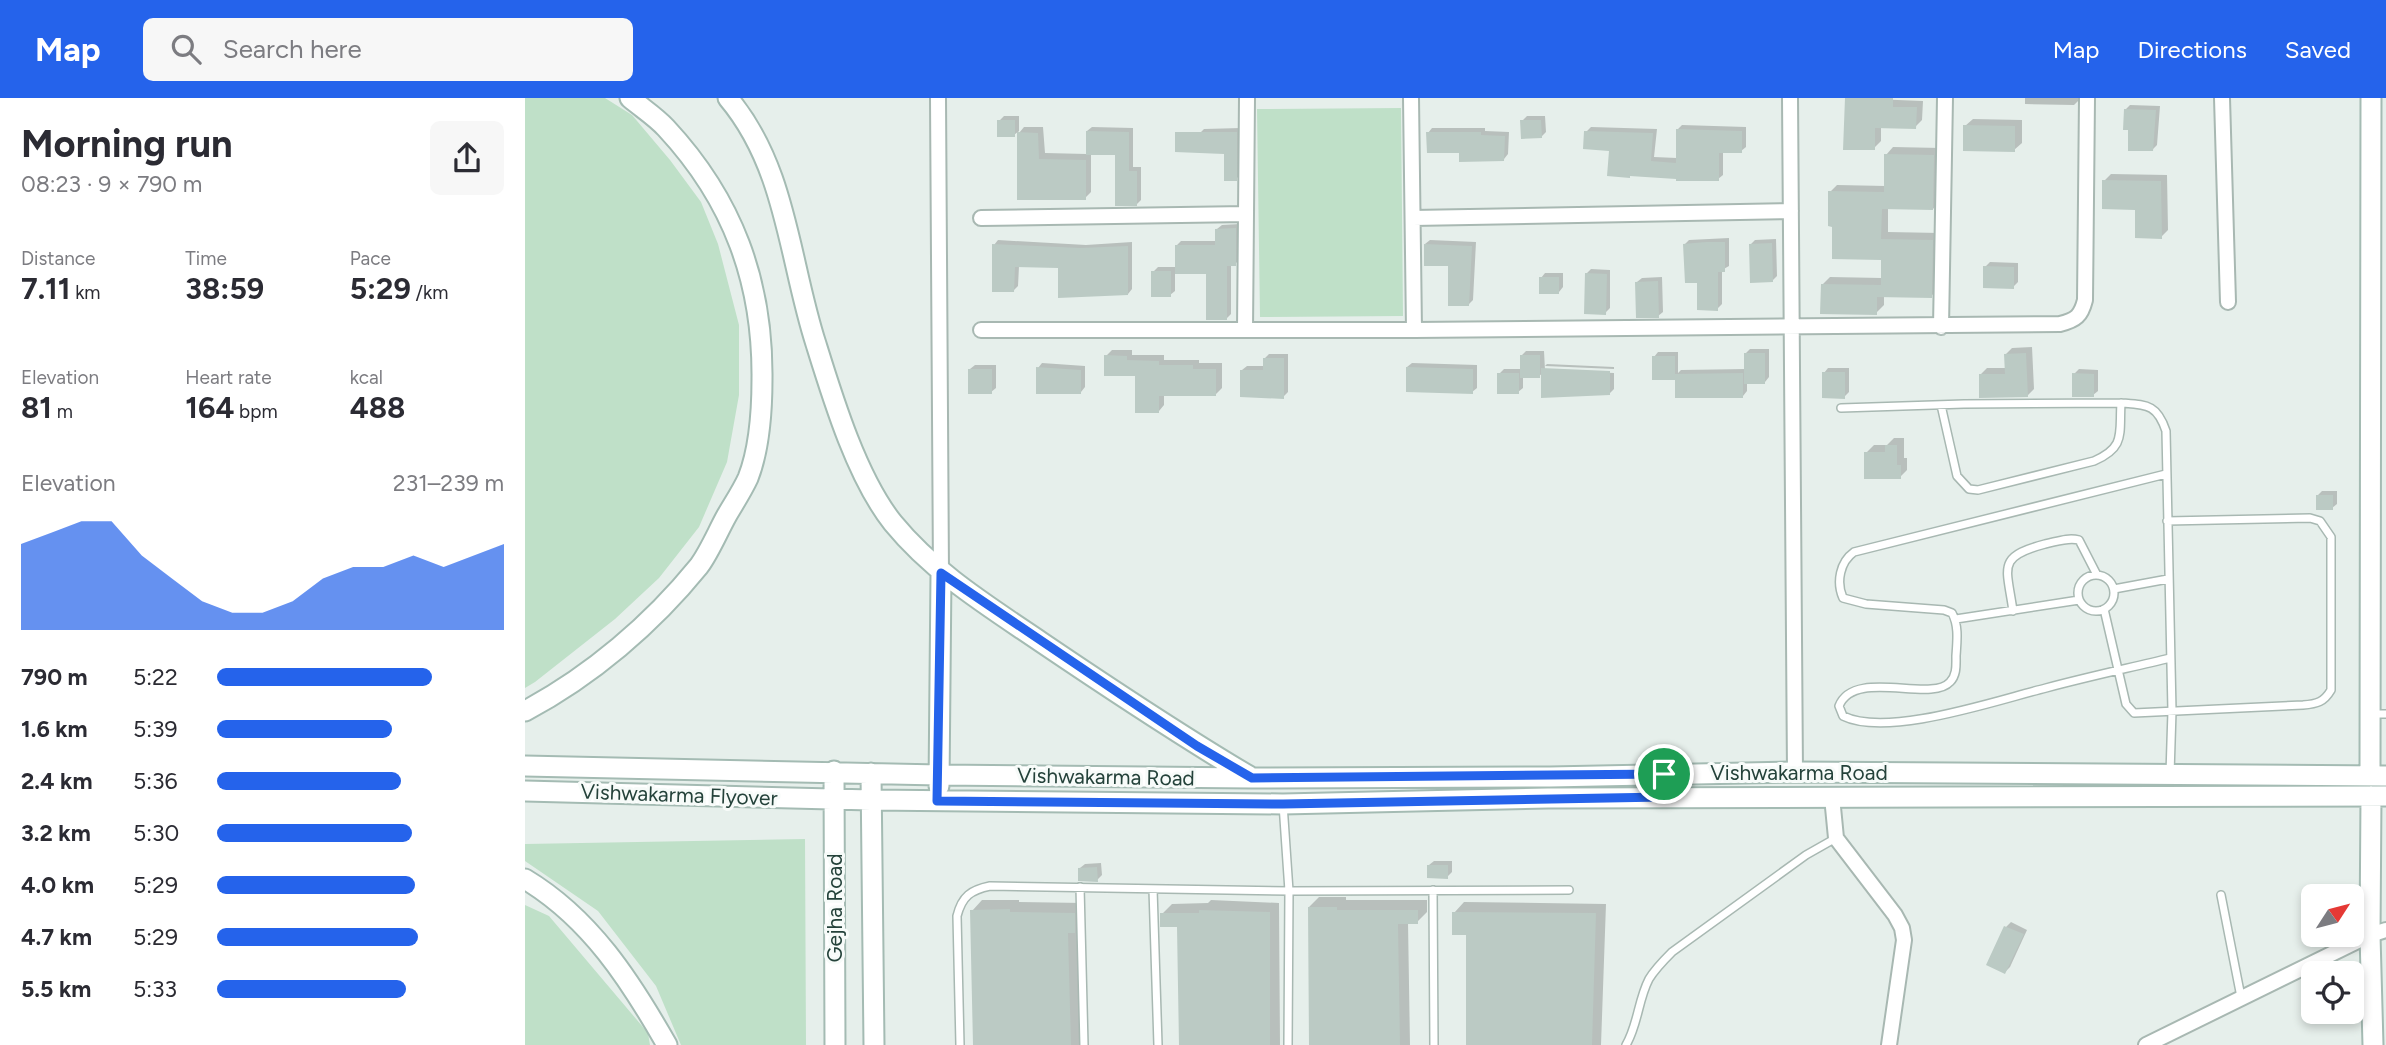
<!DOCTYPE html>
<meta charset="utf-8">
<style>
body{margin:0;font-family:Figtree,sans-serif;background:#f7f7f7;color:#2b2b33;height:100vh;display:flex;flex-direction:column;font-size:26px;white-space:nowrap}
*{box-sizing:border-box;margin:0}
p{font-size:23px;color:#7c7c81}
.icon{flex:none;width:38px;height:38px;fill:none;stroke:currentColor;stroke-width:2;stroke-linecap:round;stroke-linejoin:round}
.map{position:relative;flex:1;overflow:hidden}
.details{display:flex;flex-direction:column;background:#fff;width:525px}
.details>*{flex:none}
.needle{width:46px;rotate:54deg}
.buttons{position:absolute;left:1776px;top:786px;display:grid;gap:14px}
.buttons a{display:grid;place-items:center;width:63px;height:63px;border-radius:10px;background:#fff;box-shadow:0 4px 10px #0003;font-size:35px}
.pin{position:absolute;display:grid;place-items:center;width:60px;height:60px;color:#fff;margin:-30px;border:4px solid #fff;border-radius:50%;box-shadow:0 2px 7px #0007}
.round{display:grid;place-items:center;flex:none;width:74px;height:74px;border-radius:10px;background:#f7f7f7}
.headline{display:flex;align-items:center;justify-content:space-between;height:119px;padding:0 21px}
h1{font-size:38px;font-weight:700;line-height:52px}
.figures{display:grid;grid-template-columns:repeat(3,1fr);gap:10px;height:119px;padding:7px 21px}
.figures div{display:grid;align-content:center}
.figures b{font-size:30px;font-weight:700}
.figures small{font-size:19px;font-weight:400}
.figures p{font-size:19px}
.chart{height:196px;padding:14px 21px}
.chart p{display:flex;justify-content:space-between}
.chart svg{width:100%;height:126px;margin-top:7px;fill:#2563eb;opacity:.7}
ul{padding:0 21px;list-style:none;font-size:23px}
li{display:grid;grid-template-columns:112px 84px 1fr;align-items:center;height:52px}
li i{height:18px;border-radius:9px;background:#2563eb}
header{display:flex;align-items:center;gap:42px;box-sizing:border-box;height:98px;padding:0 35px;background:#2563eb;color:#fff}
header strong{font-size:33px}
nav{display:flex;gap:38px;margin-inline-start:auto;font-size:24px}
.search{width:490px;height:63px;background:#f7f7f7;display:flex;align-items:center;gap:18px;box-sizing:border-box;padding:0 24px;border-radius:10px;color:#7c7c81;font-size:26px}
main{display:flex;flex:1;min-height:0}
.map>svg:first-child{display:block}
.green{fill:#bfe0c8}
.shadow{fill:#0003}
.building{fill:#bbcac4}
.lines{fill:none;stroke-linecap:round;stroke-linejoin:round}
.lane-casing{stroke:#a8b8b2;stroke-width:10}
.street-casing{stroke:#a8b8b2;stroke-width:18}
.secondary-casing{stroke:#a4bbb3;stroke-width:23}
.lane{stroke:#fff;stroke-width:7}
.street{stroke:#fff;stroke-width:14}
.secondary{stroke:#fff;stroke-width:19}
.route-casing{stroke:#fff;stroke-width:14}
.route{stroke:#2563eb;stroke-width:9}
.labels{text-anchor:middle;stroke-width:6;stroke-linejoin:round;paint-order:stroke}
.street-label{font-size:21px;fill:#24423a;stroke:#f7fbf9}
</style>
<header>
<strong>Map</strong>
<div class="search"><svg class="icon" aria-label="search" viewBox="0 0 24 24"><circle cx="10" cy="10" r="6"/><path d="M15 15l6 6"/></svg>Search here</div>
<nav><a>Map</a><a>Directions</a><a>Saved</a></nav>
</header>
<main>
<section class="details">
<div class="headline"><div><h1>Morning run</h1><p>08:23 · 9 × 790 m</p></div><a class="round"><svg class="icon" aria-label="share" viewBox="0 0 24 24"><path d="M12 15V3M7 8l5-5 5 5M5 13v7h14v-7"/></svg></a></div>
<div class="figures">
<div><p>Distance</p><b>7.11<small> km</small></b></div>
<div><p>Time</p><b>38:59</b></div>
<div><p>Pace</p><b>5:29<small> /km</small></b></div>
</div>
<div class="figures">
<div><p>Elevation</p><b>81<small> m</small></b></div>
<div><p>Heart rate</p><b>164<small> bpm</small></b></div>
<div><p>kcal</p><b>488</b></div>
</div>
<div class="chart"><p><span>Elevation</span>231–239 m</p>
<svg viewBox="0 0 160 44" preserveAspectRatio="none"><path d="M0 44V14L10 10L20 6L30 6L40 18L50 26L60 34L70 38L80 38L90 34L100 26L110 22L120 22L130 18L140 22L150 18L160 14V44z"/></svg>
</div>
<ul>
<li><b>790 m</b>5:22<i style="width:75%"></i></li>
<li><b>1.6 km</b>5:39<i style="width:61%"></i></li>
<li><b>2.4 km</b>5:36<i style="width:64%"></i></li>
<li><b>3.2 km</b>5:30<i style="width:68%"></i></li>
<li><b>4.0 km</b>5:29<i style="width:69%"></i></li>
<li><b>4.7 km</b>5:29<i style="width:70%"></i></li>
<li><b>5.5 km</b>5:33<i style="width:66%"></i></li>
</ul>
</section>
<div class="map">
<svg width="1861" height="947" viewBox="0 0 1861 947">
<rect width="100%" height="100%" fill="#e6efeb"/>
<path class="green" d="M0,0H80L107,17L145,62L176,104L193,146L214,227V297L202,364L174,429L134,480L90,521L10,584L0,590Z
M876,10L878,218L735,219L732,11Z
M280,741L281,947H156L131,888L73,813L0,763V746Z
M0,807L24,818L123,935L125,947H0Z"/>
<path class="shadow" d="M1322,0L1398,3L1397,22L1390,29H1356V43L1349,50Z
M1500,0H1556L1549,7L1500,6Z
M1605,7L1635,8L1632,47L1627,52L1604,30L1600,12Z
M479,18H494V35L499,29H518L520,55L562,56V33L567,29L608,30V69H616V102L612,106L592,55H566V94L560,100H493L494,33L489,37L474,23Z
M1002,18H1020L1021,34L1016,39L997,23Z
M1448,21L1497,22V45L1489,52L1440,28Z
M1157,27L1221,29V49L1216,53H1198V77L1193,81H1153L1086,51L1061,34L1066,29L1132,31L1129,59L1152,60V32Z
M716,30V76L711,81L701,55L674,36L679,31Z
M907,30H960V33L984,34L983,56L979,61L936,53L903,35Z
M1368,49L1416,50L1415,103L1408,111L1363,110V134L1415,135L1414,191L1406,198L1359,197V207L1351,215L1297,187L1305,179L1357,180L1358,160L1309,127L1305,94L1312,87L1361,88V57Z
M1586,76L1642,77L1643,132L1636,139L1612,110L1579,83Z
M715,126V161L710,166H706V216L701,221L683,174H650V193L645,197L628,174L633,169H651V148L656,143H692V131L697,127Z
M1204,140V168L1197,172V206L1192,211L1174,183L1159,147L1164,142Z
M1251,141L1252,178L1248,182L1225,147L1230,142Z
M473,142L561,147L607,144V191L603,196L535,168H494L493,188L489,192L469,147Z
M905,142L951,144L948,202L944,206L925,166L900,146Z
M1465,164L1493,165V184L1488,189L1460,169Z
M1066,171L1085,172V210L1080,215L1061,176Z
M1020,175H1038V189L1034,194L1016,180Z
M1137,179L1138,214L1133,218L1112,184L1117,180Z
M1507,249L1509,291L1502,298L1456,276L1462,270H1481V256L1487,250Z
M1225,251H1244V279L1240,284H1222V293L1218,298L1152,278L1129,259L1133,254H1153V275L1156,272L1221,271V255Z
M587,252H607V257H639V262H674V265H697V290L691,296H639V307L634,313L612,277L581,258Z
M1001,253H1019L1020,272L1089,275V291L1084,296L1018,275L1014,278H998V290L993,294L974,276L979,271H996V258Z
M744,256H763V294L758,299L717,272L722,268H739V261Z
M517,265L560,268V289L556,294L513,270Z
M887,265L952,267V290L947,294L882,269Z
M1022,266L1089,269V271L1020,268Z
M450,267H471V290L466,294L445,271Z
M1303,270H1324V294L1319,299L1299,275Z
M1554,271L1573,272V293L1568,297L1549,276Z
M1369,340H1379V360H1382V372L1375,379L1341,355L1349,347H1362Z
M1797,393H1812V406L1807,410L1792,398Z
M909,763H927V774L922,779L904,767Z
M576,765L577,777L572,782L555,770L560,766Z
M794,799H821V802H902V814L892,824H883L885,947H786L784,809Z
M457,802H494V804L559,805V823L552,830L555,947H450L447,813Z
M686,802L754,805L755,947H656L654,827L637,816L647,806L683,805Z
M939,804L1081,806L1076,947H943V835L929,815Z
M1486,824L1502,832L1485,869L1480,874L1464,866L1481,829Z"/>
<path class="building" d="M1320,0H1368V9H1392L1391,31L1350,30V52H1318Z
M1599,11L1631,12L1628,53H1603V32H1598Z
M472,22H490V39H472Z
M995,22H1016L1017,40L996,41Z
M1438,27L1490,28V54L1438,53Z
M1151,31L1217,33V55H1194V83H1151V81L1105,78V80L1082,78L1084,53L1058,51L1059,33L1128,35L1126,63L1151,65Z
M561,33L604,34V73H612V108H590V57H561Z
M492,34L513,35L514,61L561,62V102H492Z
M650,34H712V83H699V56L650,54Z
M901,34H956V37L980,38L979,63L934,64V55H902Z
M1359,56L1409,57L1408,112L1357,111L1356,141L1408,142L1407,200L1352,199V217L1295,216L1296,186L1356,187V162L1307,161V129L1303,128V93L1359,94Z
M1577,82L1636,83L1637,141L1610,140V112L1577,111Z
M711,130V168H702V222H681V176H650V147H690V131Z
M1181,144H1200V174H1193V213L1172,212V185H1160L1158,146Z
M1247,145L1248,184L1225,185L1224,146Z
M467,146L555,150L603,148V197L533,200V170L490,169L489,194H467Z
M899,146L947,148L944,208H923V168H899Z
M1458,168L1489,169V191L1458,190Z
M626,173H646V199H626Z
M1060,175L1082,176L1081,217L1059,216Z
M1014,179H1034V196H1014Z
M1133,183L1134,220H1111L1110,184Z
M1219,255H1240V286H1219Z
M1501,255L1503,299L1454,300V276H1480L1479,256Z
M579,257L602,258V262L634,263V267H668V271H691V298H634V315H610V278H579Z
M995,257H1015V280H995Z
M1127,258H1150V282H1127Z
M738,260H759V301L715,299V272H738Z
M511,269L556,272V296H511Z
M881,269L948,271V296L881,294Z
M1016,270L1085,273V297L1016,300Z
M443,271H467V296H443Z
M1297,274H1320V301L1297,300Z
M972,275H994V296H972Z
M1218,275V300H1150V276Z
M1547,275L1569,276V299H1547Z
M1360,347H1372V367H1376V381H1339V354H1360Z
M1791,397H1808V412H1791Z
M902,767H923V781L902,780Z
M572,769L573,784L553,783V770Z
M783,809H812V812H893V826H873L875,947H784Z
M485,811V814L550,815V835H543L546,947H448L445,812Z
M674,812L745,814V947H654L652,829H635V815H674Z
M927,814L1071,815L1067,947H941V837H927Z
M1479,828L1499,836L1480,876L1461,867Z"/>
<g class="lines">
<g class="lane-casing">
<path id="lane" d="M1416,307L1432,378L1444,391L1453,392L1569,363C1601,349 1594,336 1596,305
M1316,310L1439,306L1596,305C1622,307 1632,306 1641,333L1647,613L1645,676
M1641,376L1329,454C1315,464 1311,484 1318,500L1341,506L1419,512L1427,515C1434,528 1432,543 1431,558C1431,567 1432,577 1425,584C1406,605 1329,570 1314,608L1318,618C1363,640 1472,602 1521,590C1562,579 1604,570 1645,560
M1553 495a18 18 0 1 1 36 0a18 18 0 1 1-36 0Z
M1589,491L1643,481
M1579,511L1601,606L1609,615L1778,607C1792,606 1799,604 1806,592V439L1795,423L1785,420L1642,423
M1488,513C1482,469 1471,459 1520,446C1531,444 1542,439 1554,442L1572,477
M1431,521L1554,502
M1846,616H1861
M758,706L764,793L763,947
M555,789L559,947
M628,791L633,947
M908,792L909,947
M1696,797L1716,899
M435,947L432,818C437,798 446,792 465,788L764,793L1044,792
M1101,947C1113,927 1113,902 1124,881C1130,871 1138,863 1147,854L1281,757L1311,740"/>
</g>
<g class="street-casing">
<path id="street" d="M413,0L416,476
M886,0L889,232
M1265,0L1270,674
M1697,0L1703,204
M456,120L721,116
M888,120L1266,113
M1416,229L1420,0
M456,232H889L1535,226C1551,222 1556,218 1560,202L1562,0
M720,232L722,0
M1307,699L1311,740L1370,817L1377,830L1379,842L1364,947
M1621,947L1845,837L1861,832"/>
</g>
<g class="secondary-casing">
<path id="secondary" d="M203,0C262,70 264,163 291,246C308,301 332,380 368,425C409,475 463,508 516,544C584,590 653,636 724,678
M0,613C66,578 127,526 174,468C185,453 193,433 202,417C209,405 217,393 223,380C234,352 237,311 237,281C238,184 208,102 141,30C131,19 117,10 105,0
M0,668L414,677L727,680L1025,679L1270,674L1861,678
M309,673L310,947
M346,675L349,947
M1845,678L1846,0
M414,688L416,476
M0,693L346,702L758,706L1023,700L1861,698
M1846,698L1845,837L1848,947
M0,781C65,820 105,882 142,947"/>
</g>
<use href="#lane" class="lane"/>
<use href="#street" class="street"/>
<use href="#secondary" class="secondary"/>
</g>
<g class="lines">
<g class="route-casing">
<path id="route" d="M416,475L672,648L727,680L1139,676L1138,699L758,706L412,703Z"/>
</g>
<use href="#route" class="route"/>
</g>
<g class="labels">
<g class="street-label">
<text x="1274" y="682">Vishwakarma Road</text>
<text transform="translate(581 679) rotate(1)" y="7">Vishwakarma Road</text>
<text transform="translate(154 697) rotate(2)" y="7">Vishwakarma Flyover</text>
<text transform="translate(310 810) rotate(-90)" y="7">Gejha Road</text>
</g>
</g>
</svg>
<div class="buttons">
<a><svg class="needle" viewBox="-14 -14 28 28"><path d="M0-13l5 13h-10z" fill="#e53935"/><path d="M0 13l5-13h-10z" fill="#7c7c81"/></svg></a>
<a><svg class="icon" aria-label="locate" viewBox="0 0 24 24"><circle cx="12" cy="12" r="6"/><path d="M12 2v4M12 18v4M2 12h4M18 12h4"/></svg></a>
</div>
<div class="pin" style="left:1139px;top:676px;background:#1e9e55"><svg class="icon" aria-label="arrive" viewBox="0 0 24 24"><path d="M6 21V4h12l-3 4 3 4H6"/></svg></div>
</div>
</main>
